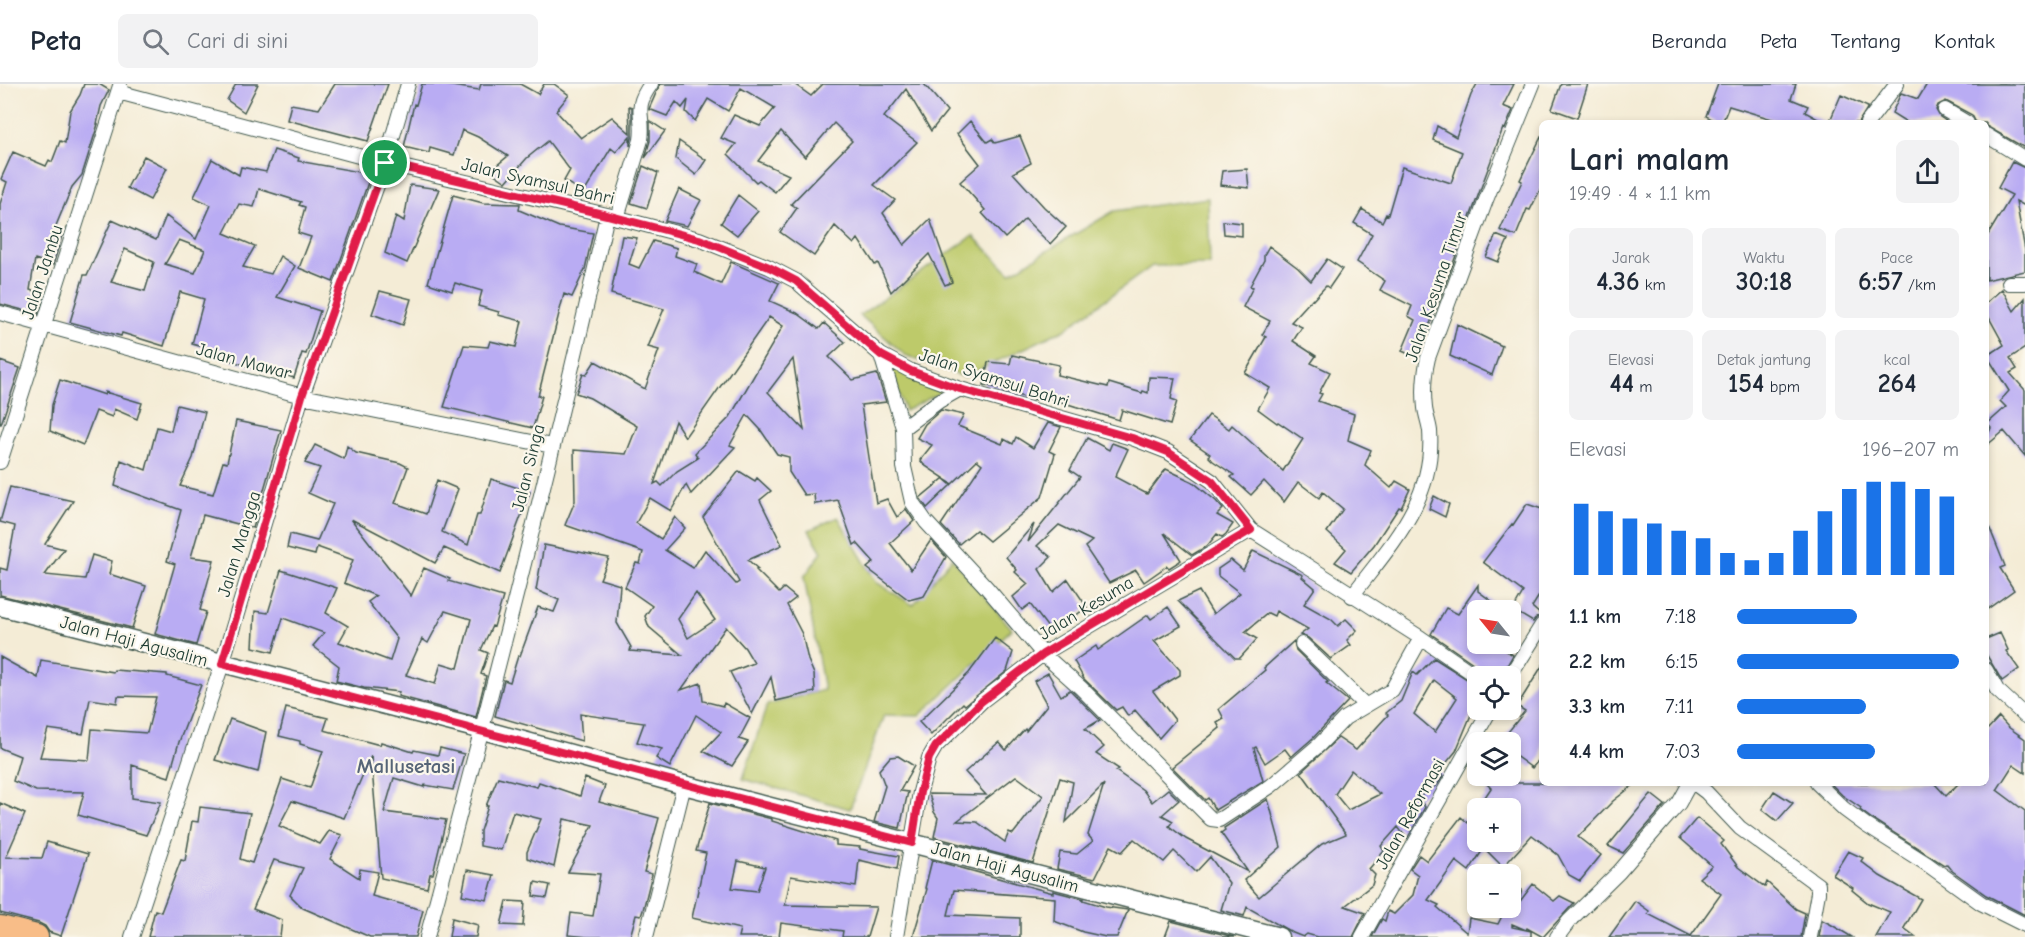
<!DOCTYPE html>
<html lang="id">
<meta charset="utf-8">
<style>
body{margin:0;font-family:"Comic Neue",sans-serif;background:#f2f2f3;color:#1f2937;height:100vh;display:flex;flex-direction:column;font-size:22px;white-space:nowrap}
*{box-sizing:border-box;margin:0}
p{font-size:20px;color:#747a83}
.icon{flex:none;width:33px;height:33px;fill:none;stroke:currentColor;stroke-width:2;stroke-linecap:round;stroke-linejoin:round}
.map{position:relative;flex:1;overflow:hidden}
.panel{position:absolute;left:1539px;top:36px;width:450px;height:666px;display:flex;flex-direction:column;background:#fff;border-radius:9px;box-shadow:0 3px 9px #0003}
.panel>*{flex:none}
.needle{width:39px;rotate:300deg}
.buttons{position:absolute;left:1467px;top:516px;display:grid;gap:12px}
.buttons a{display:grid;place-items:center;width:54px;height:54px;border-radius:9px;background:#fff;box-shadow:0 3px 9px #0003;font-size:30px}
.pin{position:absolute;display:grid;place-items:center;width:51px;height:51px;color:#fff;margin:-26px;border:3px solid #fff;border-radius:50%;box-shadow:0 2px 6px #0007}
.round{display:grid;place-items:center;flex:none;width:63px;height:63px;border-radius:9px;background:#f2f2f3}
.summary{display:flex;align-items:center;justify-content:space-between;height:102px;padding:0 30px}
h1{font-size:33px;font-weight:800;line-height:45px}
.figures{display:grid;grid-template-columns:repeat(3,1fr);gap:9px;height:102px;padding:6px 30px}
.figures div{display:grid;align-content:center;border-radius:9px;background:#f2f2f3;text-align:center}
.figures b{font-size:26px;font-weight:800}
.figures small{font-size:16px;font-weight:400}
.figures p{font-size:16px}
.chart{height:168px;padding:12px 30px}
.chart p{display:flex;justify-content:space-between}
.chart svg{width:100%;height:108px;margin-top:6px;stroke:#1a73e8;stroke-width:6}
ul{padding:0 30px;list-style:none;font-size:20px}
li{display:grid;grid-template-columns:96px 72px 1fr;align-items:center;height:45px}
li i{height:15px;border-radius:8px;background:#1a73e8}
header{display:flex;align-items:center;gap:36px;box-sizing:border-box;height:84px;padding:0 30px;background:#fff;border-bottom:2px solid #e0e1e3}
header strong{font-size:28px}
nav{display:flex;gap:33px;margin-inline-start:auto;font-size:21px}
.search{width:420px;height:54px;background:#f2f2f3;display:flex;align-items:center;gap:15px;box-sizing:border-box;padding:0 21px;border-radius:9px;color:#747a83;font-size:22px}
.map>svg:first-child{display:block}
.green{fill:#bdca6b;stroke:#6e8450;stroke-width:1.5}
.building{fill:#b9acf3;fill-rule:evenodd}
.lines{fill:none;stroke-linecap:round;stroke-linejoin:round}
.minor-casing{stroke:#3f574c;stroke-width:16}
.tertiary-casing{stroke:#3f574c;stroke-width:21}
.trunk-casing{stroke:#3f574c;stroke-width:27}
.minor{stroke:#fff;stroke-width:14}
.tertiary{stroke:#fff;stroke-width:18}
.trunk{stroke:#f8bd88;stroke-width:24}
.route-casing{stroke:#fff;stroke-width:12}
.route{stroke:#e11d48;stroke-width:8}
.labels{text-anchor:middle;stroke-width:4.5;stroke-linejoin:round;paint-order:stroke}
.street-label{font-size:18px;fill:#1f3d34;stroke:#fbf7ec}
.quarter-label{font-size:21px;font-weight:bold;fill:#556477;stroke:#fbf7ec}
</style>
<header>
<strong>Peta</strong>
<div class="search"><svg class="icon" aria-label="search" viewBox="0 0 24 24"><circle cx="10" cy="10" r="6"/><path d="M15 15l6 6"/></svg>Cari di sini</div>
<nav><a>Beranda</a><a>Peta</a><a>Tentang</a><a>Kontak</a></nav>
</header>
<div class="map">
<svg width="2025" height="853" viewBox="0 0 2025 853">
<rect width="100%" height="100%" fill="#fbf7ec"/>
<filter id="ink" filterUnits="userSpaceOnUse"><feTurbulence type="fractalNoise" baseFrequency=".0167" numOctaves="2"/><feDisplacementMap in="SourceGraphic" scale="12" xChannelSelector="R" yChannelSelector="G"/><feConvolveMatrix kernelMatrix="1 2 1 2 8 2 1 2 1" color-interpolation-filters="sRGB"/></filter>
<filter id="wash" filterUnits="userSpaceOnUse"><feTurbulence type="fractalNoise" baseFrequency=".008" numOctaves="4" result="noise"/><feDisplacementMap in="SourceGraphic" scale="24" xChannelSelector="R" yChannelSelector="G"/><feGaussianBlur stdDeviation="1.35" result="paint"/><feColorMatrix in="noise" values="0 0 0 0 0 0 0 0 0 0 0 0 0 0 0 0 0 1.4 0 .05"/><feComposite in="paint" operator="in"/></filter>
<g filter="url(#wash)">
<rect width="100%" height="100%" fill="#f4ecd6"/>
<path class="green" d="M1208,114L1210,181L1152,182L1065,245L964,293L905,271L860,231L973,152L1010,189L1114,127Z
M890,282L947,305L905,327Z
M838,433L876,498L913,521L952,474L1012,545L919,632L884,631L850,725L743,695L767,621L824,606L804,493L822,468L809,446Z"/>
<g id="blocks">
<path class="building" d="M84,0H99L109,6L101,22L97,40H98L82,91L72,103L53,149L62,151L53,181L35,175L30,206L44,211L38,230L0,220V120L7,98L1,95L13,68L46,82L49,76L52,78L60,57L65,59L70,27L80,11Z
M236,0H258L244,28L227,16Z
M335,0H388L368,57L287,36L291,20L319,25Z
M422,0H438L479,6L481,0H520L538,10L544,0H554L569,11L556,27L581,54L612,33L630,49L629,22L632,23V54L630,62V52L616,68L611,64L584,109L564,97L570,86L548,57L527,74L506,98L490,87L508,72L478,53L462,46L454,71L430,64L429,69L404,63L414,20L416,21Z
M660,0H794L811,12L823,0H924L947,27L931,47L906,5L884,33L917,58L874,101L895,116L883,129L904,161L930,135L952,198L945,201L929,170L891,208L878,179L875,181L858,155L854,160L835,142L814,172L780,148L797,124L791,120L852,57L834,39L805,73L781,47L758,77L789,91L775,108L759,96L756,98L728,70L736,60L721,54L734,31L760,42L775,24L741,4L728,27L708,15L695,37L686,28L688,16L682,24L676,18L667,32L649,25Z
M1477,0H1514L1503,22L1513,26L1505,45L1503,44L1437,223L1416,273L1402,267L1415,236L1408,232L1412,222L1380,206L1385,197L1357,178L1372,150L1354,139L1362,125L1382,138L1386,130L1388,131L1402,83L1451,99L1462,68L1433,56L1437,42L1456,53L1471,11Z
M1561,0H1588L1577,34L1552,25Z
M1718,0H1796L1791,15L1808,22L1805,28L1825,39H1785L1729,22L1722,39H1719L1706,32Z
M1927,0H2025V64L1986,42V39H1976L1972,31L1946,17L1938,21L1936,26L1940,33L1949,39H1908L1892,29L1901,9L1918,15Z
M1841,11L1868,23L1858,39H1829Z
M650,37L665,47L645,74L650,57Z
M970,37L987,58L992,55L995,59L1020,52L1031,79L1013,89L1044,123L1066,143L1050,160L1025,135L1005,154L982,129L985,126L960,98L980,80L957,50Z
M1542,51V102L1530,126L1527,125L1516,152L1500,146L1522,97L1520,96Z
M679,57L706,76L696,91L676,75Z
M274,66L299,74L298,77L371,90L333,198L299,184L311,153L298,149L305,123L299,121L301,118L259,105L254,123L239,120L224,149L255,162L243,183L271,190L280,172L295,182L277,213L320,227L306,270L302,269L294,294L258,282V285L222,274L223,269L192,260L204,215L180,208L164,262L122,249L121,252L70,238L84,191H87L112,136L156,156L166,132L196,155L211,121L194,113L212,75L239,91L241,83L266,88ZM179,156L205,166L195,189L165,180ZM125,165L154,178L145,207L111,198Z
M144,72L167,84L150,116L127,104Z
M2012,78L2025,84V122L2016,117L2025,166V187L1986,196V154L2012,111L1998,104Z
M643,82L658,89L647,124L631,119Z
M1247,85L1249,104L1220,101L1222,87Z
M410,101L439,105L407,179L385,169L396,132L404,137Z
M679,105L701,116L687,142L665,137Z
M453,111L483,119L520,120L519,126L559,143L593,149L585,185L572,213L564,210L538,312H542L533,344L444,323L464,261L488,263L490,257L516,263L522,237L498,231L499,228L478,222L482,207L455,199L452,207L428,199Z
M738,111L758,127L737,151L721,139Z
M1223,137L1242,139V152L1224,150Z
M1496,151L1508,156L1498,178L1486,173Z
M622,152L637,154L629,180L639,184L653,157L677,164L675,172L697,180L694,188L721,200L731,178L779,199L770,217L797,229L819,245L824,239L845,258L829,273L853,296L877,290L886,318L861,321L876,419L887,415L897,433L906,425L914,437L890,459L911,486L931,456L946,473L924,512L909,516L867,484L874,478L857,459L854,461L838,416L815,420L814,410L804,411L789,388V373L777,370L760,345L747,331L730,361L735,363L691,410L686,401L671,427L650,414L636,439L661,455L675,433L685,444L665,466L693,484L705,466L736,500L739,498L703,433L739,387L755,397L757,394L771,407L760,416L782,461L748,476L758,485L756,486L779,509L784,504L796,514L787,521L802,550L808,576L814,590L815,608L776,617L771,593L752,630L730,588L754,579L745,564L726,543L681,606L701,599L703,617L723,622L724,619L750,634L739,655L748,658L732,682L703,667L721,648L696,631L670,683L656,674L662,665L637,658L644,639L580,630L582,657L495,632L504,596L510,598L518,572H520L538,523L554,528L559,516L536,506L544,461L609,474L600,495L620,501L617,539L631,563L630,567L682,571L649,543L645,532L652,522L625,503L636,479L640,480L643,468L565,441L575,417L574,366L626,370L637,342L590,314L576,309L583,290L586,291L595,277L645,305L659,266L648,263L664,225L611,210ZM769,233L783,242L730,333L695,369L698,374L677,387L662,402L658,398L654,400L675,337L685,353ZM793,275L804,346L768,308ZM696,509L715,536L688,554L678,535Z
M1269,162L1298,184L1311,197L1327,175L1342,185L1329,204L1326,202L1313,216L1312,215L1291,238L1302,243L1293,257L1316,272L1311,279L1330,288L1319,309L1322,310L1318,317L1354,330L1348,356L1371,366L1365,381L1391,404L1396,397L1410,405L1401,424L1399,423L1374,461L1351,488L1335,478L1346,465L1327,448L1343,425L1323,408L1319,414L1298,398L1284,418L1264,397L1251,411L1231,393L1234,391L1213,377L1208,372L1210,370L1190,356L1209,331L1229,345L1232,341L1283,387L1303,355L1278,338L1277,339L1258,325L1270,304L1245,289L1266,253L1262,251L1270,237L1243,223L1253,203L1250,202L1264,176V171Z
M2002,205L2014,227L2025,214V264L2010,274L2017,285L2010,289L2025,306V372L2004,347L1986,362V355L1991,344L1987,340L2006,323L2000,317L2009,307L1987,272L2004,261L1986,228V219Z
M380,207L411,215L403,241L372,230Z
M1457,240L1502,262L1492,291L1450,272Z
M1012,271L1059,281L1057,291L1108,303L1109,299L1142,309L1143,307L1148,309L1149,293L1175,294L1171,315L1177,317L1170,341L1122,326L1119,336L1039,311L1037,316L1004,308L1005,306L984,301L988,278L1010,280Z
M0,277L20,284L1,340H0Z
M60,296L105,311V308L142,319L137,335L114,325L112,333L96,327L83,361L50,347L52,321Z
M177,321L205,328L193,374L180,402L213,410L223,378L227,379L236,337L281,346L253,444L203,431L191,473L214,476L200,526L206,528L196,561L155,550L175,480L167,477L181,426L115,402L121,376L146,386L157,343L171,347Z
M941,326L964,331L958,342L1002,360L1004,355L1013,360L1016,353L1033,364L1048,339L1061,343L1049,367L1055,370L1042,413L989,457L976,446L959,460L941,441L982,380L977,376L952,400L944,395L951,401L927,424L920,414L944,394L924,381L920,376L932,361L917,354L925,340Z
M1087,354L1109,366L1112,359L1128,365L1115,393L1147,410L1166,385L1193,398L1216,417L1223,425L1217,431L1233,440L1226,450L1222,453L1217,450L1207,462L1192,471L1164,449L1181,476L1177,479L1169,484L1167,482L1144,498L1136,486L1109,499L1085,463L1092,457L1059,441L1037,462L1051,473L1039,485L1053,508L1068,495L1087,523L1052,549L1030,520L1022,526L1013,513L1028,500L1015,488L1017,486L1006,473L1034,440L1028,458L1080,393L1070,386Z
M315,361L344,375L347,362L356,369L400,379L408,383L395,419L426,430L437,396L458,405L442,448L468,461L477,431H480L491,395L530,408L500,489L444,464L435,479L351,435L411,512L424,484L450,495L448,497L503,513L494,543L492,542L481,566L488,569L481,590L486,592L476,633L398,612L399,608L364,604L336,597L339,582L313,562L324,549L283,534L273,568L253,563L255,527L268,529L281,486L337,504L326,529L348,542L339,558L390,577L397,555L368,518L376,512L344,499L353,476L317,463L315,471L287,464L290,450L317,457L333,420L308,409L320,384L305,379ZM445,527L471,535L458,584L441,579L435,600L406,591L422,555L428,559Z
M10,403L73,417L45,460L64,465L45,491L85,495L92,471L112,477L109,490L146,502L132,544L0,511V484L7,486L15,442L0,438Z
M1434,412L1449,420L1445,433L1429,425Z
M1527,420L1542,425V507L1532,523L1542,532L1537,533L1533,538L1513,526L1523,508L1483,478L1512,440L1513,441Z
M1986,435L2005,482L2000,484L2014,506L1986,526Z
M1253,467L1303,491L1302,493L1315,504L1304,520L1331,535L1338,542L1346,535L1357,546L1347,556L1351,561L1331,575L1308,554L1300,551L1308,545L1276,527L1274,532L1268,529L1245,548L1257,555L1240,574H1235L1178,517L1199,507L1213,530L1240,509L1218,492V485L1231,476L1243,486Z
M1478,501V507L1504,526H1478V560H1496L1513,571L1501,592H1487L1483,586L1431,550L1446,524L1458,530Z
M1168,523L1181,542L1154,557L1180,586V591L1153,607L1175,636L1159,654L1135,626L1128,632L1122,623L1116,626L1084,595L1074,577L1096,562L1098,566L1148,531L1151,535Z
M2000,549L2008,566L2006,567L2019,585L2002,597L1986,570V555Z
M995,554L1013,568L1007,587L965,621L963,619L931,651L919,638L969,589Z
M1294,557L1296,566L1328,598L1326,599L1348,617L1313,654L1291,673L1285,665L1265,679L1256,663L1254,664L1263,697L1215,726L1208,714L1205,716L1172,683L1220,644L1217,639L1224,635L1219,625L1265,586L1264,584Z
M0,573L38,594L41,576L113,588L114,586L167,590V592L201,601L179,658L169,693L132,681V714L161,718L146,751L78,731L84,708L36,707L13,697L20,672L0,664ZM118,612L156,613L147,649L92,645L89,676L40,673L48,645L83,650L90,615L117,619Z
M1434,574L1478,602V629L1473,626L1456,667L1439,688L1443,692L1438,700L1418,714L1425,723L1407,755L1398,743L1381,762L1384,767L1369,785L1375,791L1372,801L1345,822L1365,829L1353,853H1317L1307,850L1303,853L1293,849L1247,823L1244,832L1221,826L1229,799L1210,773L1196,788L1174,767L1164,778L1134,755L1122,768L1111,762L1095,794L1057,785L1060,768L1077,770L1093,757L1088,751L1104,700L1066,738L1073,698L1060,694L1033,779L934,753L938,734L934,728L929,710L986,711L965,688L999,658L1006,666L1025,645L1026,647L1047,621L1034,597L1048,589L1061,612L1070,606L1100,636L1085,645L1104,663L1096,670L1119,685L1116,687L1143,706L1152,718L1168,705L1179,716L1162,731L1173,737L1169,742L1186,755L1248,788L1221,749L1225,746L1224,744L1268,715L1281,763L1244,796L1259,813L1322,760L1346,750L1301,688L1338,654L1356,666L1388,631L1386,629L1401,617L1413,588L1417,591ZM1434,596L1457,614L1435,648L1414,630ZM1351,686L1380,710L1348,726L1335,710ZM1016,692L1043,712L1013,750L1009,748L1005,758L977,738L957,737Z
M1542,582V672L1532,684L1510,668V658H1500L1525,627L1517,622Z
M286,624L328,634L324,646L380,661L381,658L413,668L414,666L438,671L440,664L464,670L453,706L425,701L424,703L394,694L384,728L446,736L433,790H430L427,804L381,794L371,672L344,734L292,717L279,742L320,760L329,747L342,751L330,775L359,794L360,785L378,788L372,812L423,826L416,853H370L303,824L290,811L303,784L274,776L253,825L282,836L280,853H148L155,826L161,828L181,776L185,777L192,737L198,738L200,723L250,729L240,775L252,779L282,695L310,704L323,667L300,660V657L279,652Z
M1999,633L2008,643L2025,655V689L2013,681L1997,706L2025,727V831L1986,811L1951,786L1946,780L1944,781L1872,735L1860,726L1861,724L1842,711L1830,699H1934L1946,712L1959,699H1986V647Z
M230,635L266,648L258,688L215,676Z
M898,672L914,682L900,707L908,708L900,744L874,738L885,702L879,686L890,673Z
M1494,692H1499L1508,699H1636L1613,717L1578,753L1601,771L1580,797L1569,791L1558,771L1532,751L1503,783L1484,764L1469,787L1456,777L1428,816L1439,821L1437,823L1467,849L1469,834L1498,840L1506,824H1510V813L1515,803L1522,806L1518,820L1533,800L1554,817L1560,812L1574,819L1543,853L1527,844L1526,846L1512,840V843L1531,847V853H1372L1382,835L1385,837L1388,827L1394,830L1413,811L1418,791L1410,785L1419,771L1427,777L1461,733L1468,739L1491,704L1487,700ZM1478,724H1510V758H1478Z
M498,693L537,703L539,698L580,712L585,694L605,702L599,718L659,734L644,788L652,790L643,826L641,832L636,831L630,853H588L568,851L571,829L593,832L600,790L568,788L593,741L564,735L554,783L527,774V768L541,735L513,728L501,766L480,762V747L488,722H486Z
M1774,707L1793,719L1777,737L1762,725Z
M1651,710L1665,721L1623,769L1608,762Z
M0,719L25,730L6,773L42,774L47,758L88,770L61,852L49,848L45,842L39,839L0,829Z
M710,719L772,735V737L836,757V761L860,763V765L899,772L897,785L859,776L856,803L791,792L785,821L876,823L867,853H842L843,847L781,839L779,853H738L740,845L692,834L706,769L696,767ZM738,777L765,783L757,807L732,804Z
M1697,734L1724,757L1721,760L1738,783L1765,803L1767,798L1796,825L1805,829L1801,853H1609L1635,817L1649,827L1648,830L1691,852L1721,810L1699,794L1712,782L1680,754Z
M1848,767L1863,774L1861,777L1880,792L1921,815L1904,844L1916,853H1876L1890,828L1868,819L1852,806L1853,804L1833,791Z
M932,776L1053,809V807L1084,815L1083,816L1106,823L1128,826L1117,853H1106L1083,848L1054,837L1055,814L954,806L948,831L1020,834V853H913L927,805L925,804Z
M467,786L494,791L487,816L462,811Z
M535,798L550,801L547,814L533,812Z
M507,817L525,818L523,842L501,841Z
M452,834L478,841L476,853H449Z
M1822,836L1830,840L1852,853H1819Z
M1171,837L1214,848L1234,853H1165Z"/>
</g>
</g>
<g filter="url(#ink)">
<use href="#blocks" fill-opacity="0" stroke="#3f574c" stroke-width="1.5"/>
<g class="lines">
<g class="minor-casing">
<path id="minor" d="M118,8L385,79L607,131L699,155L769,183L796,197L881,271L911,287L960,305L1132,354L1168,368L1212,397L1251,446L1421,554L1478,593
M1945,26L1967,39
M1867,39L1897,0
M1986,51L2025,75
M617,134L641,56C645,30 632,26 651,0
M2009,199H2025
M0,229L302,312L552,362
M881,271L903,344L904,383L912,418L926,438L987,504L1043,570L1081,604L1211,735L1219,736L1271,702L1319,661L1345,634L1392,606L1421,554
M903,344L939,317L960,305
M0,378L120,2
M1352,512C1391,460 1435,416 1430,347C1429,339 1426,332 1425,324C1423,307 1424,291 1428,274L1486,116L1533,0
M1302,560L1365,621
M1986,586L1997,606L2025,632
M1510,592L1542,541
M1694,699L1706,708L1740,744L1818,801V809L1810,853
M1817,699L1844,725L1867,742L1927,780L1981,819L2025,841
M132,853L222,580L302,312L385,79L408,0
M427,853C491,614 553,373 607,131
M646,853L684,701
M896,853L920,708L929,674L936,662L982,617L1043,570L1251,446
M1362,853L1490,626
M1557,853L1569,837L1619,788L1664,736L1679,719L1690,699"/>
</g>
<g class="tertiary-casing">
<path id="tertiary" d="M0,522L483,646L684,701L1279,853"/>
</g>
<g class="trunk-casing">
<path id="trunk" d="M0,844L36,853"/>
</g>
<use href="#minor" class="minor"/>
<use href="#tertiary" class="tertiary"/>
<use href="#trunk" class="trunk"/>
</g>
</g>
<g class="lines" filter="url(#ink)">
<g class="route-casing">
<path id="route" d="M385,79L607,131L699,155L769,183L796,197L881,271L911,287L960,305L1132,354L1168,368L1212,397L1251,446L1043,570L982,617L936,662L929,674L920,708L912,759C682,700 452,639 222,580L302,312Z"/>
</g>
<use href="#route" class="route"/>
</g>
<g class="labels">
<g class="street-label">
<text transform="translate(538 97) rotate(13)" y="6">Jalan Syamsul Bahri</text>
<text transform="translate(42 188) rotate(-72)" y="6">Jalan Jambu</text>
<text transform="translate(1436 203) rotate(-71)" y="6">Jalan Kesuma Timur</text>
<text transform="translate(244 277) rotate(15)" y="6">Jalan Mawar</text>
<text transform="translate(994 294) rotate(18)" y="6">Jalan Syamsul Bahri</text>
<text transform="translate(528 384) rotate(-76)" y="6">Jalan Singa</text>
<text transform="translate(239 460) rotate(-73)" y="6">Jalan Mangga</text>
<text transform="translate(1086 524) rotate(-31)" y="6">Jalan Kesuma</text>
<text transform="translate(134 557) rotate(15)" y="6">Jalan Haji Agusalim</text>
<text transform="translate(1410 730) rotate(-61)" y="6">Jalan Reformasi</text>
<text transform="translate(1005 783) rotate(15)" y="6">Jalan Haji Agusalim</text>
</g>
<g class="quarter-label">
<text x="406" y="689">Mallusetasi</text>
</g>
</g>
</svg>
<div class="buttons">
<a><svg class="needle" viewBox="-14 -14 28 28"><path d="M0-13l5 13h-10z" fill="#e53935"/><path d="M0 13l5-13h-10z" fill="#747a83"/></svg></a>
<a><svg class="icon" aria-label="locate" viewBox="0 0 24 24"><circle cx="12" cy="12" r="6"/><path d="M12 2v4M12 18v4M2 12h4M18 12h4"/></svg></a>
<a><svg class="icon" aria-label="layers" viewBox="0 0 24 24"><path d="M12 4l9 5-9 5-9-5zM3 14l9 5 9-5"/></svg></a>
<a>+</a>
<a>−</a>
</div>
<div class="pin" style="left:385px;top:79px;background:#1e9e55"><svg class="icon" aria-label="arrive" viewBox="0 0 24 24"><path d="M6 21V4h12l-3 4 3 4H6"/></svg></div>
<section class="panel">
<div class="summary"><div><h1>Lari malam</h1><p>19:49 · 4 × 1.1 km</p></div><a class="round"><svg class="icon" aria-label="share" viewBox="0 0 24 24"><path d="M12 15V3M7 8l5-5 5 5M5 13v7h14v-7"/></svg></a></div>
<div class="figures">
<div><p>Jarak</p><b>4.36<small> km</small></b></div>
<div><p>Waktu</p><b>30:18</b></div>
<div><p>Pace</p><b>6:57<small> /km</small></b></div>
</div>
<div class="figures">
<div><p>Elevasi</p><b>44<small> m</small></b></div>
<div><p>Detak jantung</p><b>154<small> bpm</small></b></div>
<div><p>kcal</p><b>264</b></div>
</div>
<div class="chart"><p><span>Elevasi</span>196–207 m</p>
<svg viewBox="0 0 160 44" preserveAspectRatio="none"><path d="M5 44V15M15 44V18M25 44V21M35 44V23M45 44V26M55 44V29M65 44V35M75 44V38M85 44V35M95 44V26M105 44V18M115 44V9M125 44V6M135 44V6M145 44V9M155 44V12"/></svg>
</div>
<ul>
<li><b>1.1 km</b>7:18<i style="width:54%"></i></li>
<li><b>2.2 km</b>6:15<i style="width:100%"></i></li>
<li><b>3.3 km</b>7:11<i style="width:58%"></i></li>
<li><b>4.4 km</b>7:03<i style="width:62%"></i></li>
</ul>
</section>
</div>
